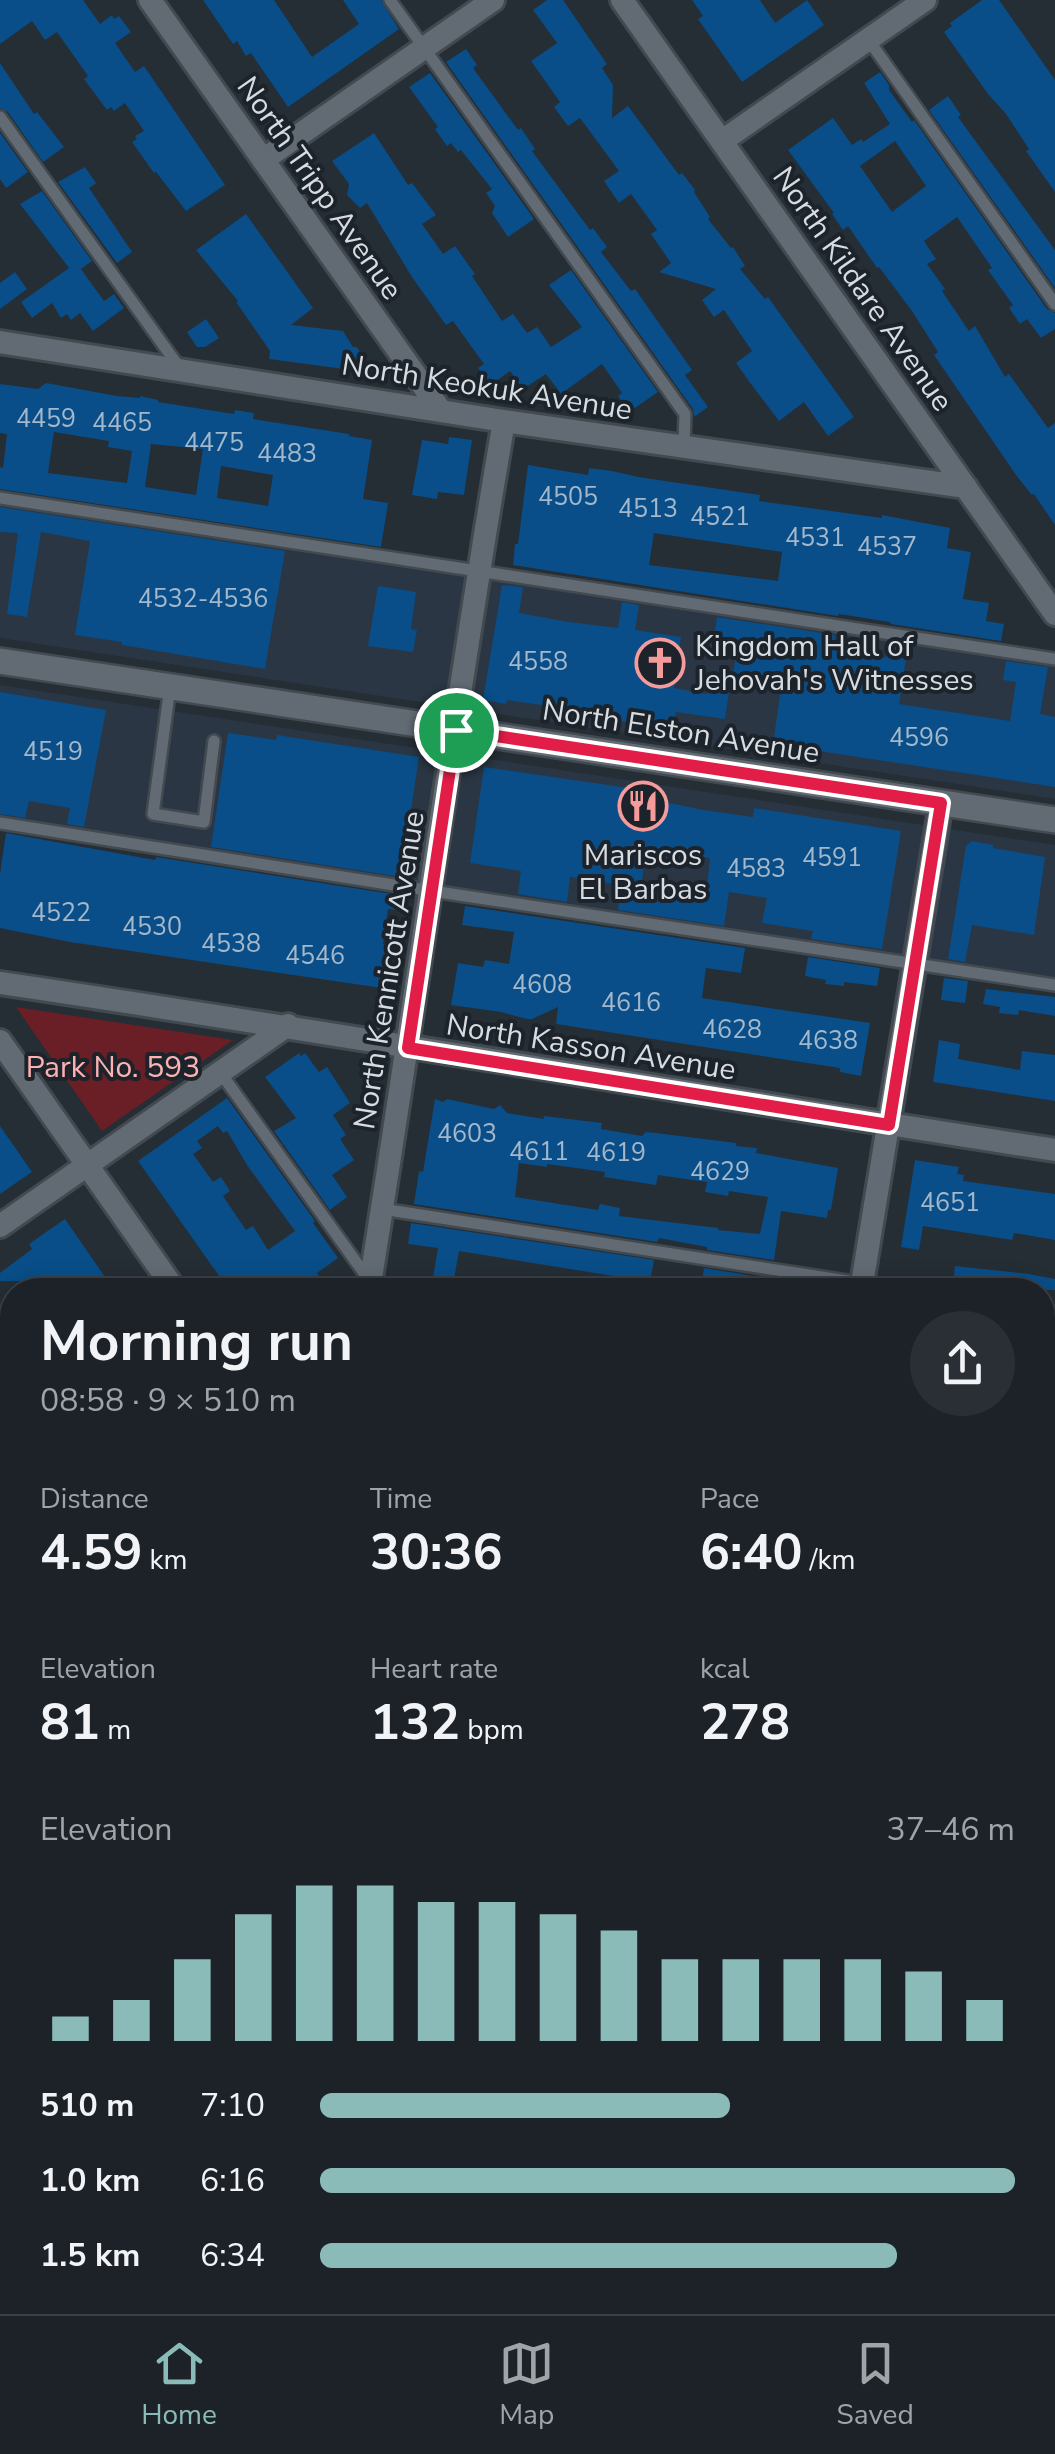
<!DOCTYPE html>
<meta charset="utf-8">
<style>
body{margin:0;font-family:"Nunito Sans",sans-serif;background:#292f34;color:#f1f3f6;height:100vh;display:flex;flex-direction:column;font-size:38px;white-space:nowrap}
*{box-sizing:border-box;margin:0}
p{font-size:32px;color:#a0a4a8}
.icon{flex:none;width:55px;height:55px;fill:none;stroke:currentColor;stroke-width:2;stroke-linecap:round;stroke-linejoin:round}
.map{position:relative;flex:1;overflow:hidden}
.side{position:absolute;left:0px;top:1278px;width:1055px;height:1038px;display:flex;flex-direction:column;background:#1c2228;border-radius:40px 40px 0 0;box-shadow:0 5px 25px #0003,0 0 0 2px #3a3f45}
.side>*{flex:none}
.pin{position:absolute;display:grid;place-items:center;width:85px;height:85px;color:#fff;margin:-42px;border:5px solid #fff;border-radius:50%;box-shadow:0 2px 10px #0007}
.round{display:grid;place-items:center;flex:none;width:105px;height:105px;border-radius:52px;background:#292f34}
.headline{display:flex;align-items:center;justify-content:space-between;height:170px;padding:0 40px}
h1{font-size:55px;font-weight:700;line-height:75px}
.metrics{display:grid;grid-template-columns:repeat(3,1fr);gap:15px;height:170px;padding:10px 40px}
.metrics div{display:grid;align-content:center}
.metrics b{font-size:50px;font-weight:700}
.metrics small{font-size:28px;font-weight:400}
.metrics p{font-size:28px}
.chart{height:280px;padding:20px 40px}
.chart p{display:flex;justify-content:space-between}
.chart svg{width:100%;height:180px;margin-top:10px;stroke:#8bbbb9;stroke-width:6}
ul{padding:0 40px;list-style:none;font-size:32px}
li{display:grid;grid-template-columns:160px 120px 1fr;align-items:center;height:75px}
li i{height:25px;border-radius:12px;background:#8bbbb9}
.tab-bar{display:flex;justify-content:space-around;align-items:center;height:140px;border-top:2px solid #3a3f45;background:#1c2228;font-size:28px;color:#a0a4a8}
.tab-bar a{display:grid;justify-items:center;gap:5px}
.tab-bar .active{color:#8bbbb9}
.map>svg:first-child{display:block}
.built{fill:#2a3643}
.green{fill:#6a1e26}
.building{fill:#094e88;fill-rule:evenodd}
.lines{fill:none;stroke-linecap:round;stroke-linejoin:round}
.service-casing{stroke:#42494f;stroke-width:16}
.minor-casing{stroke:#42494f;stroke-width:28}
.secondary-casing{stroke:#42494f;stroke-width:30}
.service{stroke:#626b74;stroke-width:11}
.minor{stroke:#626b74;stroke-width:22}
.secondary{stroke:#626b74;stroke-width:25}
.route-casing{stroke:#fff;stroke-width:20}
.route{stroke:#e11d48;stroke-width:12}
.labels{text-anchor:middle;stroke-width:8;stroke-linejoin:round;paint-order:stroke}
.number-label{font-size:25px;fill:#a4b8cb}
.street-label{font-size:30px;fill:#d7dce1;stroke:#1c232b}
.poi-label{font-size:30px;fill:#d7dce1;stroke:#1c232b;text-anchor:start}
.park-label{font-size:30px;fill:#fcb2b2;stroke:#1c232b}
</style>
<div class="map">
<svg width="1055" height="2314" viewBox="0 0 1055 2314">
<rect width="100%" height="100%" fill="#252d35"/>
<path class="built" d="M0,498L1055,658V799L0,638Z
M0,685L1055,845V988L0,827Z
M1055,2089V2248L1043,2257L1042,2098Z
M748,2302L977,2303L960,2314H732Z"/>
<path class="green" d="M16,1007L233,1040L102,1131Z"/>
<path class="building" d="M0,0H83L100,24L112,15L114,19L119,16L131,32L115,43L135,72L144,66L225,185L186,211L156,172L154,173L132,142L137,139L135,136L144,131L125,103L114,111L111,107L107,110L84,79L88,76L57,32L45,40L32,21L0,44Z
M203,0H274L312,57L359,24L343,0H381L399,29L288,107L251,53L246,56L237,41L233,44Z
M547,0H563L607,64L602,68L613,85L612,118L628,106L679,175L682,173L695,190L694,192L710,217L708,219L731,248L733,247L745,266L740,269L765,299L768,297L854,417L828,436L804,402L779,421L751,384L736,363L752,351L724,310L714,317L702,300L716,289L659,272L671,263L651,234L657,230L631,194L619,203L604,181L619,171L580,118L568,126L554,107L560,102L531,61L557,43L533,10Z
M692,0H760L775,23L807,0L824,25L742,82L698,19L703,16Z
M982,0H999L1055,80V192L1026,151L1029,149L1006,114L988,94L944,32L952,26L950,23Z
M466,49L477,65L473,68L518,130L521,128L535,149L532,151L590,230L593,228L607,247L601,252L631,291L635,289L692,370L685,375L708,407L694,417L693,409L446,62Z
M0,63L34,114L37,112L64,147L43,162L8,112L0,108Z
M880,72L889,85V90L912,122L914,120L1047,309L1055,313V329L1041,338L1027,319L1020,324L1009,308L1013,305L988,270L992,268L957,217L924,241L936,259L927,264L945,289L942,291L969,331L975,326L1005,377L1009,374L1048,428L1055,423V525L1034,494L1032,495L1016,475L934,355L938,352L912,311L879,267L877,268L848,226L843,230L832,214L834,213L788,150L833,118L852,145L861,139L863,142L890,124L864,83ZM895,141L926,186L892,212L860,166Z
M430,73L534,219L508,237L492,213L495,206L486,193L492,189L461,150L458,152L451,143L447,146L435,129L438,127L409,87Z
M948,96L961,115L958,117L1055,250V288L929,110Z
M0,133L28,172L6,188L0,179Z
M374,133L408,185L412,183L436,215L422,224L443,254L455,246L475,274L472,276L502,321L513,314L527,333L537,327L551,347L582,327L549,285L571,270L658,392L629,412L618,396L622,393L602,364L561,394L546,374L523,389L510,371L491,385L478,368L484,364L453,321L446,325L412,277L367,203L360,208L347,195L349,184L332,161Z
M85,167L96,183L89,188L132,252L117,263L58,182Z
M42,191L92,261L81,269L104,301L114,294L124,308L93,331L80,313L71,320L67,314L61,318L52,303L32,318L21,302L69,268L20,204Z
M246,214L313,308L291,325L343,331L353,347H357L361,354L359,371L269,359L270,351L236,302L238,301L196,250Z
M15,272L27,289L0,309V283Z
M206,319L219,338L205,347H197L187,332Z
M46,383L117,396L140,398V396L158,400V402L234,414L235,410L254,413L253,419L349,434V436L372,440L363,499L388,503L381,547L0,489V467L3,468L7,434L0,433V384L38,389ZM54,432L109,441L108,447L132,451L127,483L48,473ZM151,444L203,449L196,495L145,487ZM221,466L273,475L268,506L217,498Z
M449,437L472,440L464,495L438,492L437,499L412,495L422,440L448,444Z
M528,465L588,475L589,468L612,471L638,477L760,495L759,501L882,518V515L950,528L947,548L971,552L963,599L989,603L986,621L1004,624L1001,641L891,624L890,622L839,614L838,616L513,565L515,544H518ZM654,533L782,552L778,581L649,565Z
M0,507L285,551L265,669L122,645V642L75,635L90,541L41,532L27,617L7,614L18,533L0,532Z
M502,585L523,587L519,613L569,622L618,628L622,602L639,605L635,630L681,637L674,688L707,694L709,682L730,685L725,719L676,712L673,729L554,711L555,707L507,700L506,704L483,700Z
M378,586L416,592L411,629L417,630L413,652L368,646Z
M717,617L835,635L833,650L886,658L888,643L908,646L899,704L1010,721L1016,682L1003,680L1006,661L1048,667L1040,714L1055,717V787L773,744L782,682L733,675L738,643L714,638Z
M0,692L106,710L84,827L67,824L70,808L29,801L25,818L0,814Z
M228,733L276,740L277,735L419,757L401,877L211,847Z
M484,767L656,792L655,800L703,810L753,817L754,808L901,831L882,949L811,939L813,931L762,923L767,898L729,892L724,926L618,910L621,885L570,877L567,902L518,894L521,871L470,863ZM648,851L670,855L671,851L710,858L706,898L701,897L700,900L641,889L645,856H647Z
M6,833L155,860L156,857L398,895L396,910L388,909L383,944H390L382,988L70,942L0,928V874Z
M972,841L993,845V848L1045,857L1034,935L972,925L965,962L948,959L966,846Z
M465,906L745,948L741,973L706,968L702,998L870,1023L861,1076L840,1072V1068L556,1024L558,1007L532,1019H527L501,1012L451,1005L458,963L483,967L485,960L509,964L514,932L462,925Z
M808,957L880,968L877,986L844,982V986L825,984L826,980L805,976Z
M944,978L968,981L965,1003L941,1000Z
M986,989L1055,997V1016L1019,1010L1018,1015L999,1013L1000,1007L983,1004Z
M939,1040L960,1044L958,1059L1020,1070L1022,1051L1055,1055V1101L933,1082Z
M299,1053L301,1056L305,1053L319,1072L327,1067L350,1103L333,1115L346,1135L340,1139L354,1160L332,1175L347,1197L330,1210L274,1131L296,1118L265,1077Z
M227,1098L315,1221L313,1223L338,1258L317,1273L328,1290H229L138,1161ZM218,1126L223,1133L227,1131L247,1165L295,1231L268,1250L253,1226L246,1230L233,1211L223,1196L230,1191L221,1177L213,1182L193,1154L202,1148L197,1141Z
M435,1099L443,1102L447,1099L494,1109L500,1105L507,1113L544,1119V1116L602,1123L601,1129L642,1136L646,1132L656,1133L736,1143V1146L757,1148L756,1153L838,1168L831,1210H828L827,1218L781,1211L774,1260L707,1250V1247L659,1238L657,1242L414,1204L419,1171L423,1172ZM519,1163L547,1167V1164L605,1172L604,1177L656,1185L658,1175L707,1182L705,1192L728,1196L729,1191L768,1197L760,1234L718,1230V1228L619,1216L620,1208L600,1204L598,1210L515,1197Z
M0,1126L32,1172L0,1194Z
M915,1160L959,1167L957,1174L964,1175L963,1181L1055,1194V1240L1014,1233L1012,1240L923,1226L919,1250L901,1247Z
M65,1219L114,1290H61L57,1285L48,1290H17L29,1281H0V1273L32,1249L29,1244Z
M411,1223L654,1260L650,1282L459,1251L452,1290H431L438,1248L408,1244Z
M955,1266L1029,1274L1055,1279V1290H989L953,1286Z
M704,1268L771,1279L769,1290L701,1288Z"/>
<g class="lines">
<g class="service-casing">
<path id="service" d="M390,0L685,414L684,446
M868,39L1055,304
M0,117L179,367
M0,498L1055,659
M170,687L153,814L204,822L214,741
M0,823L432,891L1055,985
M220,1072L369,1280
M382,1209L906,1290
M1042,1311L1055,1313
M0,1320L12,1338
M1042,1637L1055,1639
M1042,2092L1055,2083
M303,2302L311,2314
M706,2302L714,2314
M722,2314L739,2302"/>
</g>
<g class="minor-casing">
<path id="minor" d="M150,0L441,411
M622,0L1055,614
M722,141L925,0
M263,160L493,0
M0,342L504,421L966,487
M0,983C352,1035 703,1096 1055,1150
M0,1041L175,1290
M0,1226L288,1025
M369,1290C416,1001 454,710 504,421
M861,1290L941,803
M1042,1477L1055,1478
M0,1605L12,1622
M1042,1803L1055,1794
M0,1894L12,1885
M1042,1926L1055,1944
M0,2157L12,2174
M104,2302L112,2314
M499,2302L507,2314
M910,2302L918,2314"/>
</g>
<g class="secondary-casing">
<path id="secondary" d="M0,661L1055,820
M1042,2285L1055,2277
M1001,2314L1018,2302"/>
</g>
<use href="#service" class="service"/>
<use href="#minor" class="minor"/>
<use href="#secondary" class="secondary"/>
</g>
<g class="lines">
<g class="route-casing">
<path id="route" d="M456,730L941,803L889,1125L408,1048Z"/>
</g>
<use href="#route" class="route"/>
</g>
<defs>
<g id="church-ring" transform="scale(2.5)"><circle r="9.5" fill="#1c232b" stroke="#f59b9c" stroke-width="1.5"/><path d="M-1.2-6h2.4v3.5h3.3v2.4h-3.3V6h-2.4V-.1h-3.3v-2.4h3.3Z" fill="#f59b9c"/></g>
<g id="restaurant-ring" transform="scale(2.5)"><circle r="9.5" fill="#1c232b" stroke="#f59b9c" stroke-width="1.5"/><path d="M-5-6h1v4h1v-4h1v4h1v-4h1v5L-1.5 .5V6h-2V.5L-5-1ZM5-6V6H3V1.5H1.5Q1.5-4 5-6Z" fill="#f59b9c"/></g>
</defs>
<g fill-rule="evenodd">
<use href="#church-ring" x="660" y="663"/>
<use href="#restaurant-ring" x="643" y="806"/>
</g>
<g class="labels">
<g class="number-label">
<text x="46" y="427">4459</text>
<text x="122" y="431">4465</text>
<text x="214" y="451">4475</text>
<text x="287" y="462">4483</text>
<text x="568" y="505">4505</text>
<text x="648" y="517">4513</text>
<text x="720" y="525">4521</text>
<text x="815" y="546">4531</text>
<text x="887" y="555">4537</text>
<text x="203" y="607">4532-4536</text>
<text x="538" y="670">4558</text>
<text x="919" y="746">4596</text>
<text x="53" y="760">4519</text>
<text x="832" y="866">4591</text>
<text x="756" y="877">4583</text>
<text x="61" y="921">4522</text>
<text x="152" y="935">4530</text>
<text x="231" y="952">4538</text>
<text x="315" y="964">4546</text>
<text x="542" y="993">4608</text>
<text x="631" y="1011">4616</text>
<text x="732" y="1038">4628</text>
<text x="828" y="1049">4638</text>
<text x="467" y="1142">4603</text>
<text x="539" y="1160">4611</text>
<text x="616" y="1161">4619</text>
<text x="720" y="1180">4629</text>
<text x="950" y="1211">4651</text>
</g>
<g class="street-label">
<text transform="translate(320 188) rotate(55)" y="10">North Tripp Avenue</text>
<text transform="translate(863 289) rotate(55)" y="10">North Kildare Avenue</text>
<text transform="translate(487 387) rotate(9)" y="10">North Keokuk Avenue</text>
<text transform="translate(681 731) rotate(9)" y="10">North Elston Avenue</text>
<text transform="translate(389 970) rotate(-81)" y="10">North Kennicott Avenue</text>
<text transform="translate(591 1047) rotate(9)" y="10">North Kasson Avenue</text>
</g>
<g class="poi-label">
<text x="695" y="656">Kingdom Hall of<tspan x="695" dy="34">Jehovah's Witnesses</tspan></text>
<text x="643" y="865" text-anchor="middle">Mariscos<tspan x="643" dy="34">El Barbas</tspan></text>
</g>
<g class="park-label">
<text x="113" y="1077">Park No. 593</text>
</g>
</g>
</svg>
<div class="pin" style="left:456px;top:730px;background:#1e9e55"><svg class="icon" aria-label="arrive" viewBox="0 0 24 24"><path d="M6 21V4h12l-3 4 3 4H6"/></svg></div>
<section class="side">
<div class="headline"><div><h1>Morning run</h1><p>08:58 · 9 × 510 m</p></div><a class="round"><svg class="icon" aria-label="share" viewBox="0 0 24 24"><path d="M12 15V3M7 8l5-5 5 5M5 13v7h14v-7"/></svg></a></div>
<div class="metrics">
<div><p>Distance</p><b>4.59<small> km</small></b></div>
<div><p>Time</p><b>30:36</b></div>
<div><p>Pace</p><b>6:40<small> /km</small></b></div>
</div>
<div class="metrics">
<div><p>Elevation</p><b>81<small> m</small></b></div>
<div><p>Heart rate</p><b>132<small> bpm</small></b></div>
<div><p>kcal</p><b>278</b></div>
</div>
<div class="chart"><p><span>Elevation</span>37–46 m</p>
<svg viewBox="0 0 160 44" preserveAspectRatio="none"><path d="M5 44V38M15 44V34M25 44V24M35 44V13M45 44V6M55 44V6M65 44V10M75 44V10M85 44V13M95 44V17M105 44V24M115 44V24M125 44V24M135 44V24M145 44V27M155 44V34"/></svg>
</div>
<ul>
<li><b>510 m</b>7:10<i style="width:59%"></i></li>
<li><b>1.0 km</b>6:16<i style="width:100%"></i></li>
<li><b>1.5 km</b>6:34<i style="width:83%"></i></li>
</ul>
</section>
</div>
<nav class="tab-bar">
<a class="active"><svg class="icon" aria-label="home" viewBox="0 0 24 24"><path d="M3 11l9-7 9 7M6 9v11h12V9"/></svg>Home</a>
<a><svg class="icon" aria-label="map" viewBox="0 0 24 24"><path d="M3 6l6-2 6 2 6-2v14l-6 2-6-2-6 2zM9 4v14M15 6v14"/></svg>Map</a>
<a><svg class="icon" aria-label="saved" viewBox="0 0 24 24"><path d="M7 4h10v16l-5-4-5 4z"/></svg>Saved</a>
</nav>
